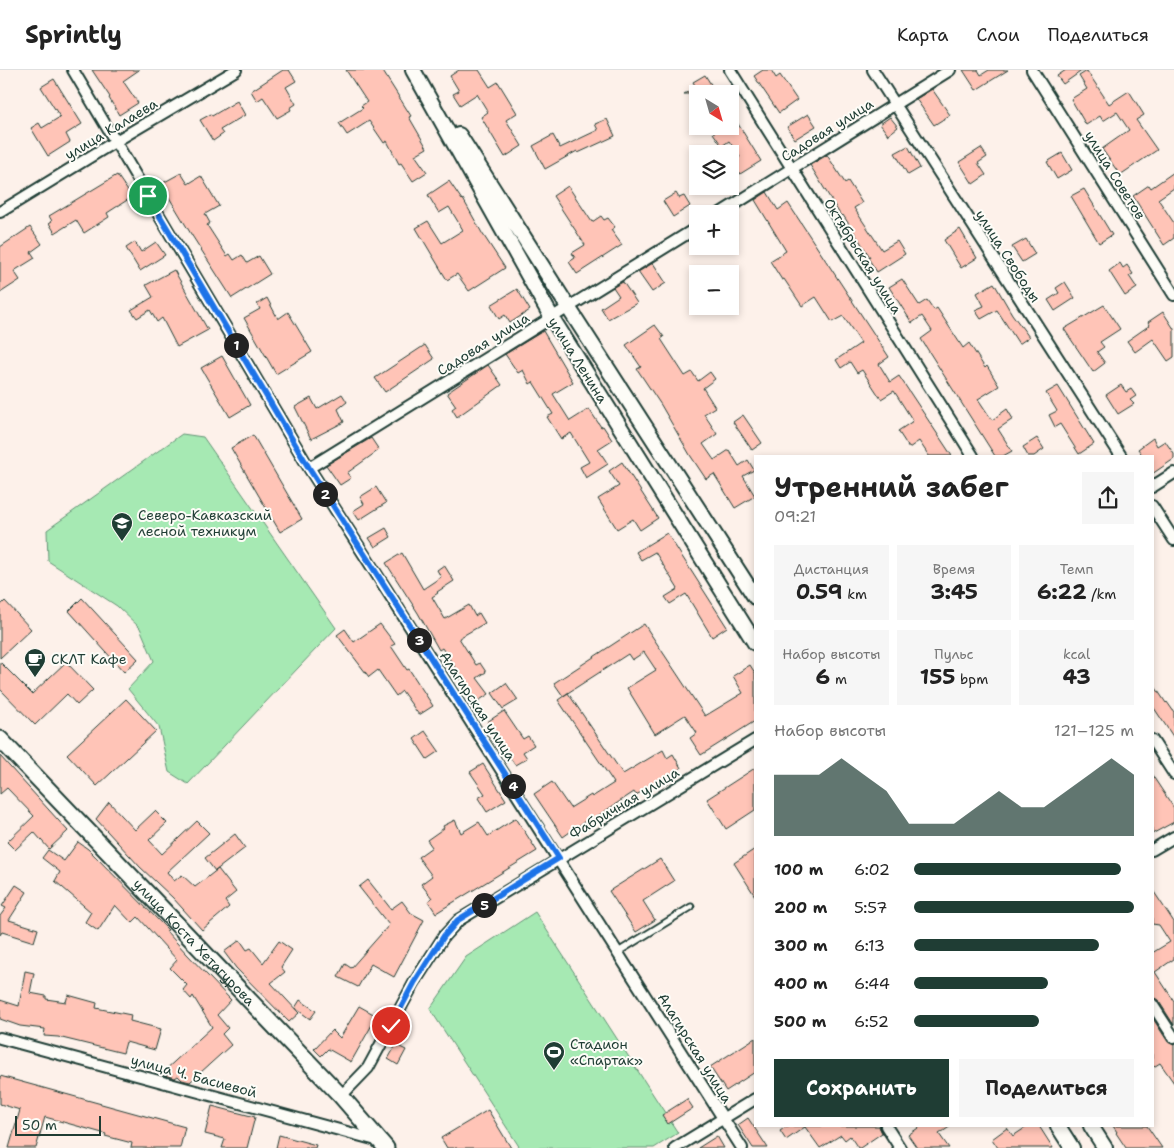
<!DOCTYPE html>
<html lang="ru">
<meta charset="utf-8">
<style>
body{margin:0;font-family:"Shantell Sans",sans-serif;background:#f6f6f6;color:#222;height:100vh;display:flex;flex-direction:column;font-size:19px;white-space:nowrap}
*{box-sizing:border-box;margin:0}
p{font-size:16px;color:#767676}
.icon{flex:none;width:28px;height:28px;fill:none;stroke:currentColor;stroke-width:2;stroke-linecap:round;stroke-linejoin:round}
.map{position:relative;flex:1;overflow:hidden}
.side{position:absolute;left:754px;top:385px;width:400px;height:672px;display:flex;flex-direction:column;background:#fff;border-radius:0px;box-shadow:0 2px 8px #0003}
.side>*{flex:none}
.needle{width:32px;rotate:143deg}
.fabs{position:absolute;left:689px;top:15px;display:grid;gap:10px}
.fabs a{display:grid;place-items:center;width:50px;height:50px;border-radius:0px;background:#fff;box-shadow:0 2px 8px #0003;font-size:25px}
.scale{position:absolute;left:15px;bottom:12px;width:86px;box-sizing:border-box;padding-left:5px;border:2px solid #1f3d34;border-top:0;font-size:14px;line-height:18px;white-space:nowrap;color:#1f3d34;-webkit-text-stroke:4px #fdfcf7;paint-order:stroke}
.pin{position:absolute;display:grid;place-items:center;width:42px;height:42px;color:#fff;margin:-21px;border:2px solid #fff;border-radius:50%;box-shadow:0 1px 5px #0007}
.km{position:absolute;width:25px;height:25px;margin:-12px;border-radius:50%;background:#222;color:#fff;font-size:14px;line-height:25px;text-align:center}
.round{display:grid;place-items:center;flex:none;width:52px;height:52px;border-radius:0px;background:#f6f6f6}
.overview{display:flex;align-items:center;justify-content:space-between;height:85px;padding:0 20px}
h1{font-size:28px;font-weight:700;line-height:38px}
.stats{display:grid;grid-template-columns:repeat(3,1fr);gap:8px;height:85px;padding:5px 20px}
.stats div{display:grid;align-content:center;border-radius:0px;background:#f6f6f6;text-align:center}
.stats b{font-size:21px;font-weight:700}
.stats small{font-size:14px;font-weight:400}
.stats p{font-size:14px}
.chart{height:140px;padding:10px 20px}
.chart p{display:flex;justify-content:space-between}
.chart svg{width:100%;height:90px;margin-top:5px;fill:#1f3d34;opacity:.7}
.button{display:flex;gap:10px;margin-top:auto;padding:10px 20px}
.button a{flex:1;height:58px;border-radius:0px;background:#1f3d34;color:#fff;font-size:20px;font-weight:700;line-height:58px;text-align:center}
.button a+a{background:#f6f6f6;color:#222}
ul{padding:0 20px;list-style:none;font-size:16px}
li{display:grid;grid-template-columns:80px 60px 1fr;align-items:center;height:38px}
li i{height:12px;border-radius:6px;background:#1f3d34}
header{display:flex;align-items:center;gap:30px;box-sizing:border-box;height:70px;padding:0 25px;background:#fff;border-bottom:1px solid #e0e0e0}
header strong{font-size:24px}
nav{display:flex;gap:28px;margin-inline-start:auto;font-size:18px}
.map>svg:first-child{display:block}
.green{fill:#a6e9b3;stroke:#629374}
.building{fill:#ffc4b7;stroke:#1f3d34}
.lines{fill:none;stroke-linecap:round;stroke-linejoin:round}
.service-casing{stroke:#1f3d34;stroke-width:9}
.minor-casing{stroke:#1f3d34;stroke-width:14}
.tertiary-casing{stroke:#1f3d34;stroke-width:18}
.secondary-casing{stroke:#1f3d34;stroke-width:19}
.service{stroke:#fdfcf7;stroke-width:5}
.minor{stroke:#fdfcf7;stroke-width:10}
.tertiary{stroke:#fdfcf7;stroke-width:14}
.secondary{stroke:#fdfcf7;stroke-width:15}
.route-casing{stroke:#fff;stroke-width:10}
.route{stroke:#1a73e8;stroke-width:6}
.labels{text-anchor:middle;stroke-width:4;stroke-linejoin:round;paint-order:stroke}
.street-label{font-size:14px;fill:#1f3d34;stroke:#fdfcf7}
.poi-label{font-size:14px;fill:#1f3d34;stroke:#fdfcf7;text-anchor:start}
</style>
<header>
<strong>Sprintly</strong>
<nav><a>Карта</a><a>Слои</a><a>Поделиться</a></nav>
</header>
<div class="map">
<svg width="1174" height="1078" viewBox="0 0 1174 1078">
<rect width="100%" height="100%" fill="#fdf1ea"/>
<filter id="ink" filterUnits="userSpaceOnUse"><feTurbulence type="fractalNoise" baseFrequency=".02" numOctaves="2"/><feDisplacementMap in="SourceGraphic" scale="10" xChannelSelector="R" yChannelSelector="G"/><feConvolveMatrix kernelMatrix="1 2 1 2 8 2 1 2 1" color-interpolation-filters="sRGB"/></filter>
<g filter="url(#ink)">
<path class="green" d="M182,364L203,367L336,558L188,714L169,702L159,657L128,619L154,591L140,558L117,536L48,491L47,460Z
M535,842L678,1063L654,1078H520L430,939L466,887Z"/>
<path class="building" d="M92,0H139L123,11L138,33L119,45L109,28L110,27Z
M283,0H289L296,11L286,17L296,34L290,38L291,40L277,48L263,27L257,31L251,21Z
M346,0H382L411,46L409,47L427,78L415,85L427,102L413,111L401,93L399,94L387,71L384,73L369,51L347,65L339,53L363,38L361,36L367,32Z
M459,0H479L490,17L498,12L517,43L506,50L522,76L505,87L481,47L488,42L477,24L460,35L453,24L459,21L450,6Z
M763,0H771L776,8L780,5L797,30L779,43L754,6Z
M963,0H978L981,5L989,0H1008L976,20Z
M1066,0H1083L1063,14L1057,6Z
M1087,1L1109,34L1129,21L1144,45L1136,50L1157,80L1120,105L1102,79L1129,60L1117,42L1103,51L1100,46L1086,55L1071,29L1087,19L1079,6Z
M705,5L717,24H684L696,17L693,12Z
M54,9L82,54L66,64L70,72L48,86L31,58L39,53L42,58L60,47L41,17Z
M932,19L950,45L934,55L916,29Z
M237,31L245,45L220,60L223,64L213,71L200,50L211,44L212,46Z
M730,41L761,91L740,104L732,92L740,87L729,71L722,76L713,63L724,56H730Z
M808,44L816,56L795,69L787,57Z
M890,47L898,57L888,65L880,54Z
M607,49L615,66L578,83L577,81L545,99L533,76L553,65L560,78L598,60L595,54Z
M908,76L920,98L908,105L895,83Z
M981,78L987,87L978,93L986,105L973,114L959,92Z
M1062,83L1072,100L1057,109L1047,92Z
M827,85L845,113L848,111L862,133L854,138L882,180L897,171L905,184L877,202L868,188L870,187L843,145L841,146L810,95Z
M1174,102V118L1158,129L1174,153V168L1164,175L1133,126L1149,115L1151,118Z
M181,103L188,114L201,106L219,136L205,144L210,153L207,155L227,186L230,184L234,190L242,185L247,193L259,186L270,204L232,228L191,164L161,114Z
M117,105L132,127L107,143L109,147L84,163L76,150L55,163L49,153L52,151L49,146Z
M449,111L462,130L463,129L482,163L505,198L469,221L457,204L447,210L416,158L428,151L442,173L463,160L449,137L439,143L428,125Z
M568,116L592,152L601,146L604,150L608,148L615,157L611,160L622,175L577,204L569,192L575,188L572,183L585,175L553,126Z
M1084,119L1112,165L1099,173L1071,126Z
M767,122L778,140L788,133L889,287L879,294L890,312L899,306L952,386H929L919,371L909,378L898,361L913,351L894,321L881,329L862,300L857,303L850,292L841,298L836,290L861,273L843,246L832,252L816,227L802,236L784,209L782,210L770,191L786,181L755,130Z
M676,123L679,128L684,126L690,136L673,147L663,131Z
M30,157L42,174L31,182L35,188L14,201L20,210L0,223V177Z
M960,159L977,188L961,198L944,170Z
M1026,169L1035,184L1022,192L1012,177Z
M135,172L141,182L156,172L165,185L140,201L126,178Z
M653,193L666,213L652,222L638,202Z
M1120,193L1123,198L1127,195L1133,204L1129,206L1137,218L1125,226L1109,201Z
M174,200L208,260L177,277L162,248L157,252L150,240L137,248L131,240L153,227L146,215Z
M902,209L919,235L927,230L934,240L937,238L963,278L969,273L985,298L987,296L999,316L978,329L992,350L1007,339L1013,349L998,359L1012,381L1003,386H995L921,269L932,261L922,246L912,253L889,217Z
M623,212L637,233L608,249L601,238L619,226L613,217Z
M1065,212L1075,228L1055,241L1048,230L1059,223L1056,218Z
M994,213L1012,244L1029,267L1019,274L997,240L981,249L975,240L984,236L977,223Z
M517,219L530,240L510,253L505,245L499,249L491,235Z
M267,228L278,249L288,242L312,282L276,304L244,248L260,239L257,234Z
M1104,235L1120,259L1100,272L1104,277L1097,282L1105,293L1093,302L1064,259Z
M1163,242L1174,259V287L1168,291L1153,269L1135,282L1127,271L1150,255L1148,252Z
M655,255L664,267L661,269L685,306L692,302L698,311L710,302L715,309L703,318L715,337L704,344L717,364L703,374L714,390L729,380L739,396L748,390L754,400L743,406L755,426L735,438L714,404L706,409L690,385L661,335L637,299L641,297L626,275Z
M543,261L573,312L553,324L570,351L589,339L601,357L603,356L612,370L598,379L608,394L586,408L580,397L589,392L571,363L561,369L547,347L553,344L533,312L530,314L523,300L518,303L505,284Z
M425,275L434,289L385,322L375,308Z
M222,286L250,335L230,347L201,298Z
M488,295L502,315L457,347L452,339L456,336L447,323Z
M1121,315L1126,322L1131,319L1136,326L1130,330L1134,334L1118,344L1106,325Z
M1058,316L1094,374L1079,384L1060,354L1055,357L1049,345L1057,341L1046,323Z
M342,324L347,332L338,339L344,352L311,369L295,337L311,328L317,339Z
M743,345L762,373L752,380L733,352Z
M253,365L302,449L280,462L231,378Z
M371,368L379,380L347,403L351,408L340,415L326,395Z
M1037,368L1044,379L1034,386H1028L1023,377Z
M1153,368L1157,376L1165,371L1174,384V389L1152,404V386H1143L1138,379Z
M622,392L658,448L640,460L633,449L617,459L598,429L619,416L609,401Z
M376,417L386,433L359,450L353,441L364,434L360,427Z
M386,458L391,467L375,477L369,468Z
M667,463L727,557L712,567L686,524L670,534L665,527L678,519L655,482L641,490L636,482Z
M402,483L423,519L441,507L437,500L444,495L454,511L437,522L438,523L432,527L445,549L469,535L475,546L479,543L485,553L459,568L476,595L480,593L486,602L477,608L489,624L475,633L459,607L461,606L442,578L439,580L418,543L386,493Z
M82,528L138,589L124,602L69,541Z
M5,531L31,559L0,588V536Z
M380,554L395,574L391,576L407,600L409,599L433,636L419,645L402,621L396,626L378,600L369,607L337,565L345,559L354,572Z
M644,554L705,646L743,623L733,606L750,595L755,603V651L701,685L690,668L697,663L685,645L655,664L627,618L656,600L644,582L632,590L628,584L563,626L554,613Z
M0,592L32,624L66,592L93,620L77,635L67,624L35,655L0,619Z
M1152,612L1166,633L1167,632L1174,642V668L1152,635Z
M506,613L518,630L503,639L492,623Z
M568,623L623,704L663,680L667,688L673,684L681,698L636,725L634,722L590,751L588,749L563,767L534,724L552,712L570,738L591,725L592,727L614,713L558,630Z
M126,629L156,661L97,716L67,684Z
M504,641L523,669L528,666L534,675L523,682L527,688L515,695L487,652Z
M425,661L439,681L427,689L414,669Z
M0,686L68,761L49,779L34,762L15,780L7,772L34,746L7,718L0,724Z
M483,694L506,730L487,742L478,728L485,724L470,702Z
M755,698V740L726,759L707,729Z
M1152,705L1174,738V752L1152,764Z
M109,732L135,760L155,741L167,753L149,770L162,784L197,751L209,763L167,802L174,811L182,805L195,817L218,799L236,822L225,831L229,837L202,860L173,828L140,797L96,749Z
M516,748L537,781L436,843L428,831L432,828L421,814L432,806L418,787L432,777L427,770L444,758L443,756L455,750L461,763L479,752L488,766Z
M235,764L245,778L215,801L205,788Z
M78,772L88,779L168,860L166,861L187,884L231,930L217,945L228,958L222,964L231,975L190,1012L182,1010L178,1006L175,1008L167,1006L163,1002L212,957L193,926L191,929L183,920L187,915L170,898L177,890L138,847L132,853L115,835L98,861L85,852L91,842L55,811L60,802L42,788L48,780L64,791Z
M755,779V826L734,793Z
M660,789L674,811L643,831L655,850L636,862L609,821Z
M368,810L391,839L402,831L411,843L424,850L394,907L371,894L358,917L338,907L345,894L351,898L389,855L359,817Z
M16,815L27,822L9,850L38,859L34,872L2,862L0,865V846L6,838L2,836Z
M1152,819L1174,852V889L1155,902L1174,931V955L1158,930L1152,927V883L1170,872L1159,855L1152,854Z
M240,870L247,880L251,878L263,893L279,871L292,880L281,897L285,902L271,913L299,943L289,952L236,898L224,882Z
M25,901L34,903L30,923L46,926V929L66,932L68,925L97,933L96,938L131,945L130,951L161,959L155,980L126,972L123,983L58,967L44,966L45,959L20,956L0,949V930L19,936Z
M300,930L316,941L310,949L295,938Z
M359,936L377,946L351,992L328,979L321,986L314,979L332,960L340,968Z
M1152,947L1168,972L1174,975V1013L1160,993L1152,998Z
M755,968V1002L726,1021L710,997Z
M396,975L406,980L398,995L388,989Z
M0,1006L185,1057L180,1078H131L132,1073L105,1066L106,1064L45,1047L36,1078H9L20,1040L0,1034Z
M687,1029L693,1038L668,1054L662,1045Z
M212,1036L255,1047L247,1078H222L225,1069L205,1064Z
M488,1040L511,1078H447L441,1068Z
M748,1048L768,1078H753L738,1055Z
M787,1056H879L882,1063L860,1078H858L850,1066L845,1070L841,1065L820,1078L805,1057L786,1070L780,1061Z
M921,1056H951L939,1064L949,1078H917L908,1065Z
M1028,1056H1039L1053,1078H998L992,1069L1007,1058L1013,1066Z
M1113,1056H1147L1162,1078H1126L1116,1063L1117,1062Z
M279,1065L316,1075L315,1078H276Z
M717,1066L724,1078H698Z"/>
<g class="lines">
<g class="service-casing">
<path id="service" d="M618,882L691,837"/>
</g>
<g class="minor-casing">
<path id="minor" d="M73,0L309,398L742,1078
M730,0L973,386
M873,0L1121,386
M1032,0L1174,225
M0,142L116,71L236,0
M719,144L950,0
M309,398L698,157
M1152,417L1174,403
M1152,436L1174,470
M1152,670L1174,704
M1152,780L1174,767
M1152,934L1174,968
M0,968L380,1071
M341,1026L368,998L414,913L444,866L459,850L755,670
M886,1056L900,1078
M675,1078L755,1029"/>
</g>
<g class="tertiary-casing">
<path id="tertiary" d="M413,0L552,248L755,573
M459,65L568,237L755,527
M1058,1056L1072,1078
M1091,1056L1105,1078"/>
</g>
<g class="secondary-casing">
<g id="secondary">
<path id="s1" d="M0,669L341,1026L386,1078"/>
</g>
</g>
<use href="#service" class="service"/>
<use href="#minor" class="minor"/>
<use href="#tertiary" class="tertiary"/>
<use href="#secondary" class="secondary"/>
</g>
</g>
<g class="lines" filter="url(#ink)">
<g class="route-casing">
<path id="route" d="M148,126L309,398L559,788L458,850L444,866L414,913L391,956"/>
</g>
<use href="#route" class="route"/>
</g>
<defs>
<g id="university-pin" transform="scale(1.125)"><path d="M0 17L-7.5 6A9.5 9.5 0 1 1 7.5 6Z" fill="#1f3d34" stroke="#fdfcf7"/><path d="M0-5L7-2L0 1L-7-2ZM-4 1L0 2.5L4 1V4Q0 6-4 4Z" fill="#fff"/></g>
<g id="cafe-pin" transform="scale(1.125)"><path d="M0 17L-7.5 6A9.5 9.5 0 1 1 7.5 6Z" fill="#1f3d34" stroke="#fdfcf7"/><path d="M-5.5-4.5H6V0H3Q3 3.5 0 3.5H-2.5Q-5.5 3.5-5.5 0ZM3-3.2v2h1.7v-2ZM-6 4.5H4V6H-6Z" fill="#fff"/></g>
<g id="stadium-pin" transform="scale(1.125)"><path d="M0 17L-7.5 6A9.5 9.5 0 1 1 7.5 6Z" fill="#1f3d34" stroke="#fdfcf7"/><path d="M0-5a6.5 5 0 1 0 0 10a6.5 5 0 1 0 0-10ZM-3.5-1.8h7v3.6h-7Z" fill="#fff"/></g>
</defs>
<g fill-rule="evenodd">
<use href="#university-pin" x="122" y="453"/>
<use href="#cafe-pin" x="35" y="589"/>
<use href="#stadium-pin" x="554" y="982"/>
</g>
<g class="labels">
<g class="street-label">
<text transform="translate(111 59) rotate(-31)" y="5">улица Калаева</text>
<text transform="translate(827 60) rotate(-32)" y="5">Садовая улица</text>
<text transform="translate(1115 105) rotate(58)" y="5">улица Советов</text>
<text transform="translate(863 186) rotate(58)" y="5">Октябрьская улица</text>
<text transform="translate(1008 186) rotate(57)" y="5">улица Свободы</text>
<text transform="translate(483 274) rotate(-32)" y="5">Садовая улица</text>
<text transform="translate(578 290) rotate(58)" y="5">улица Ленина</text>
<text transform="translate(478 636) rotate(57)" y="5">Алагирская улица</text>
<text transform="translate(624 733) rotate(-31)" y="5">Фабричная улица</text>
<text dy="5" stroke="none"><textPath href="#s1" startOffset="281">улица Коста Хетагурова</textPath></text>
<text transform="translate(695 978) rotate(58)" y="5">Алагирская улица</text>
<text transform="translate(194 1006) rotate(15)" y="5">улица Ч. Басиевой</text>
</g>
<g class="poi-label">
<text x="138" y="450">Северо-Кавказский<tspan x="138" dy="16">лесной техникум</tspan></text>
<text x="51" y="594">СКЛТ Кафе</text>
<text x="570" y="979">Стадион<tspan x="570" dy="16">«Спартак»</tspan></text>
</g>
</g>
</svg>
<div class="fabs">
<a><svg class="needle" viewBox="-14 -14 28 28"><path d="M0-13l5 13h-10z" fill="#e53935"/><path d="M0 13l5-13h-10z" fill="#767676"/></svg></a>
<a><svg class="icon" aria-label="layers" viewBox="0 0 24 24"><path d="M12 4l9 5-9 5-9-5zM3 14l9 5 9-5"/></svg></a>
<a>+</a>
<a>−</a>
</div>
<div class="scale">50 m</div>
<div class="pin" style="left:148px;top:126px;background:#1e9e55"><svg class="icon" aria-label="arrive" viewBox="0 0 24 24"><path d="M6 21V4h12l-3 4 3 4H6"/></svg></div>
<div class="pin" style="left:391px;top:956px;background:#d93025"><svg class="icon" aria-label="check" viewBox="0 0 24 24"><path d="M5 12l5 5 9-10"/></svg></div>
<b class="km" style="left:236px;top:275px">1</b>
<b class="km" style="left:325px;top:424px">2</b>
<b class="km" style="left:419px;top:570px">3</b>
<b class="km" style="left:513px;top:716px">4</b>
<b class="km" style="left:484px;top:835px">5</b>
<section class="side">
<div class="overview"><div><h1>Утренний забег</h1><p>09:21</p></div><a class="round"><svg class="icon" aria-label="share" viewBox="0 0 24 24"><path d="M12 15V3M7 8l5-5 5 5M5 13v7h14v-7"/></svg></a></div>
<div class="stats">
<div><p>Дистанция</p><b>0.59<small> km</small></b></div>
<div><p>Время</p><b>3:45</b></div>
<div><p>Темп</p><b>6:22<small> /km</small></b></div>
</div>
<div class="stats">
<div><p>Набор высоты</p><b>6<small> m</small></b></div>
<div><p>Пульс</p><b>155<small> bpm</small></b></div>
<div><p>kcal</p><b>43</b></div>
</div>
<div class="chart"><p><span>Набор высоты</span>121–125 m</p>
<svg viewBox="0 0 160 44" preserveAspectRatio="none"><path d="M0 44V14L10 14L20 14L30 6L40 14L50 22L60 38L70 38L80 38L90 30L100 22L110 30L120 30L130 22L140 14L150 6L160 14V44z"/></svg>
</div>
<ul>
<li><b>100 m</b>6:02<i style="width:94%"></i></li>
<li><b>200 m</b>5:57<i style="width:100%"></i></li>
<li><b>300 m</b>6:13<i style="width:84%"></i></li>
<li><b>400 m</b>6:44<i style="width:61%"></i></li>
<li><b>500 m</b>6:52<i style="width:57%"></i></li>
</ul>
<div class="button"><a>Сохранить</a><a>Поделиться</a></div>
</section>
</div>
